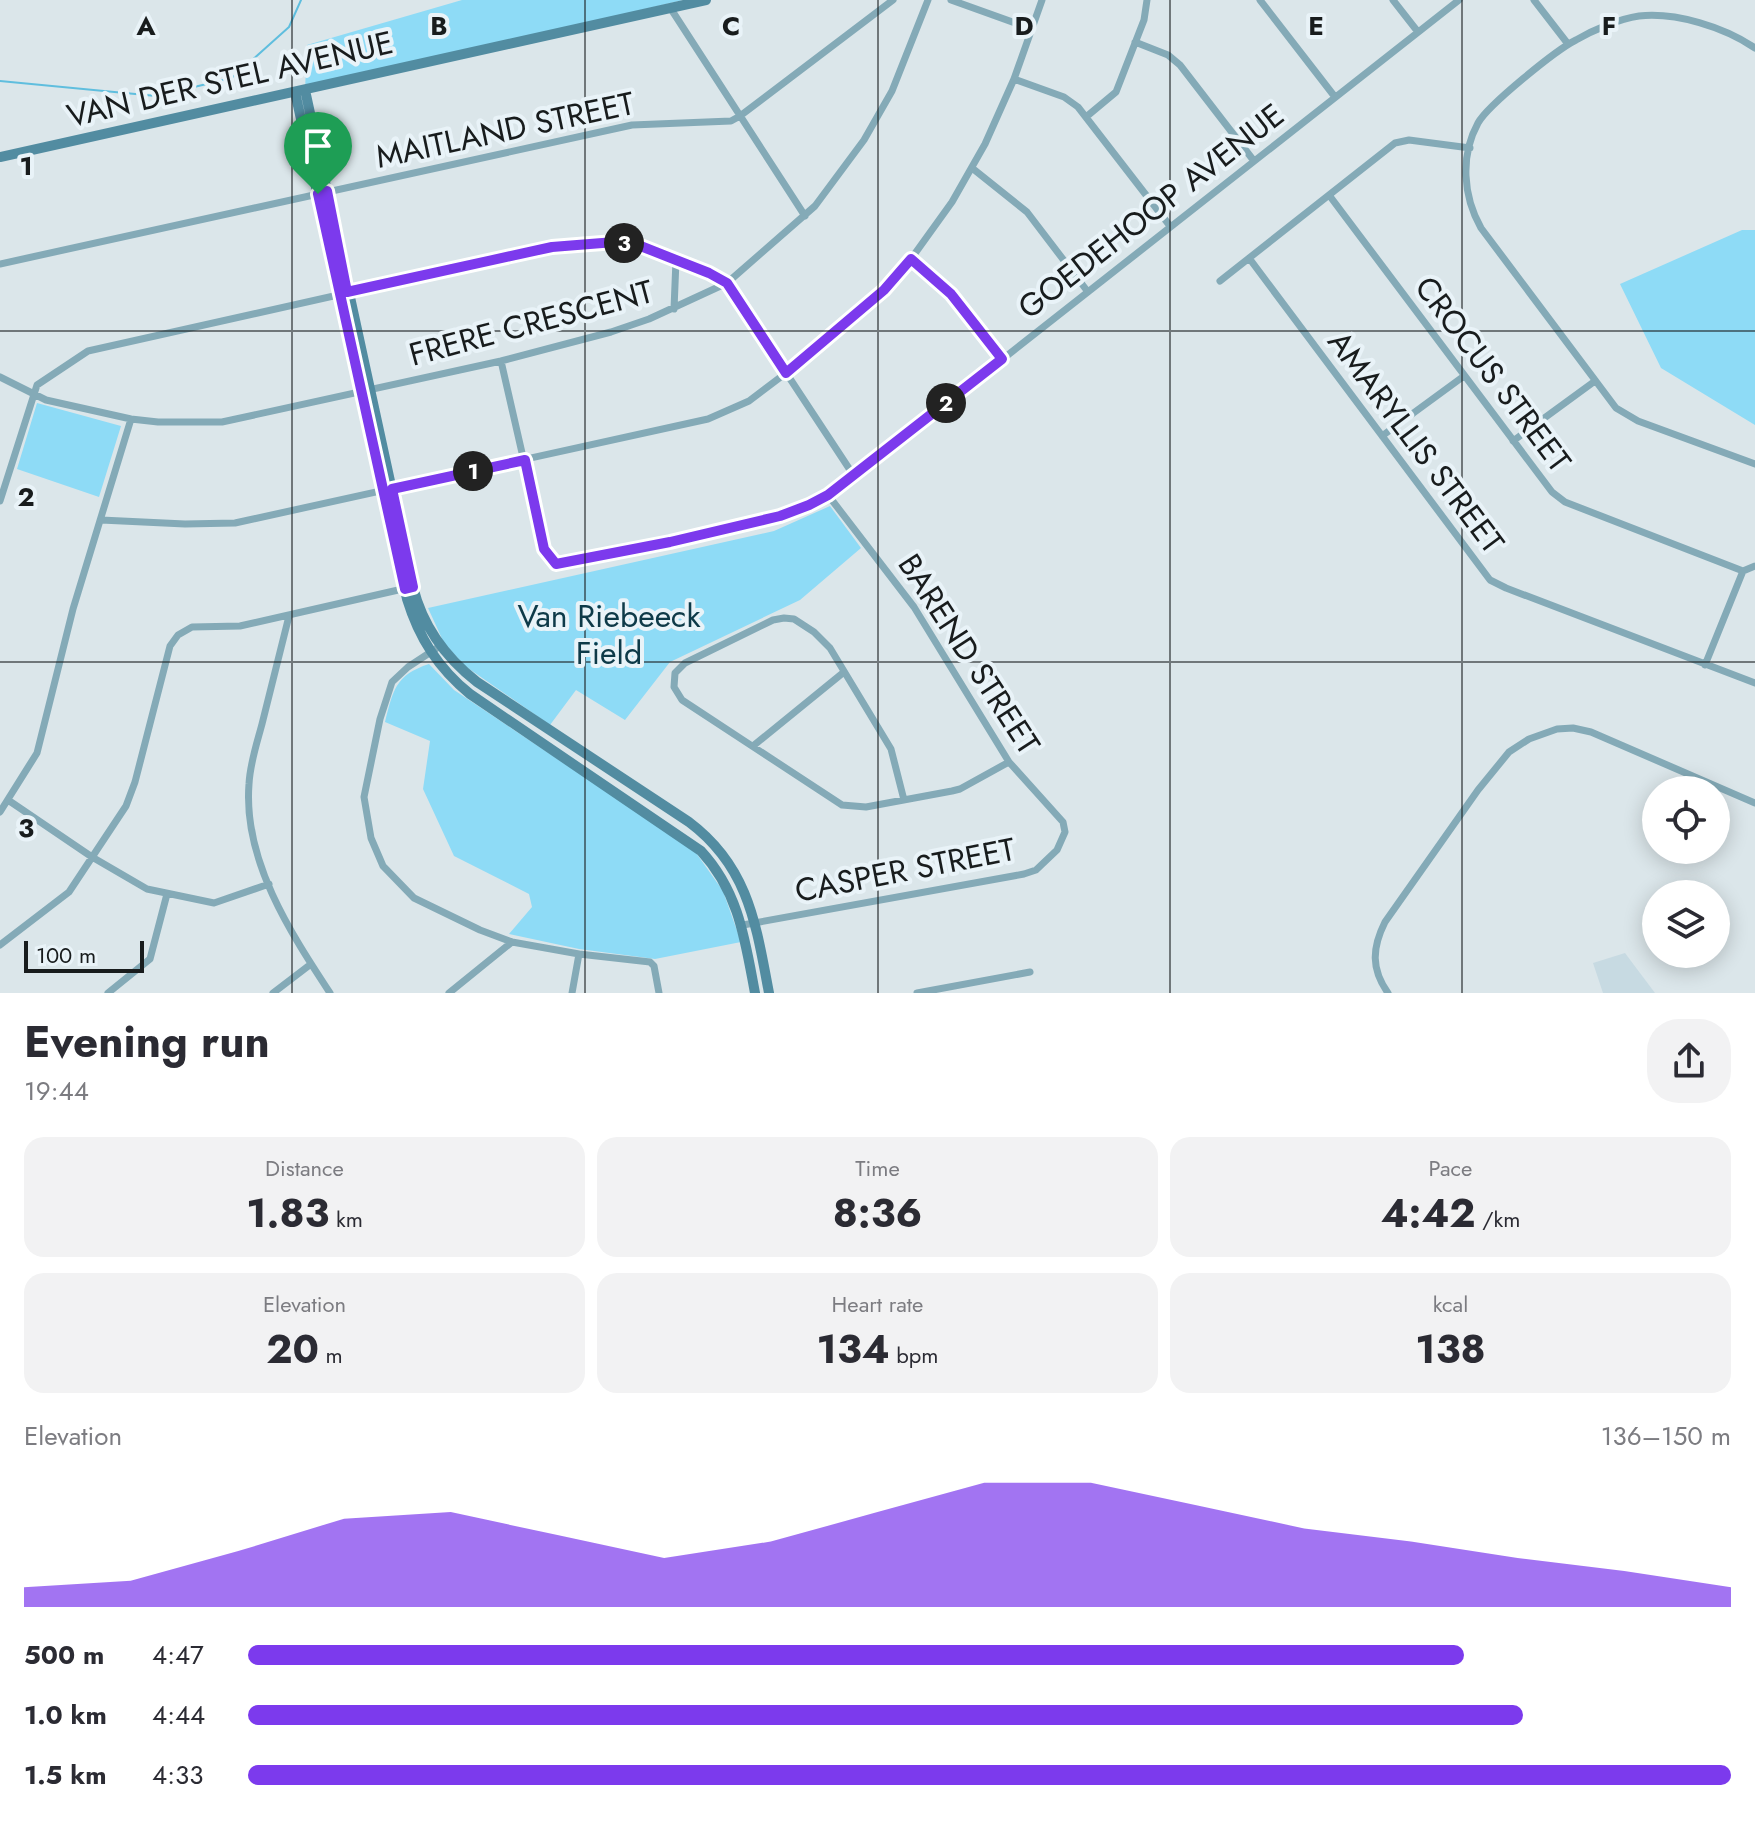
<!DOCTYPE html>
<meta charset="utf-8">
<style>
body{margin:0;font-family:Jost,sans-serif;background:#f2f2f3;color:#2b2b33;height:100vh;display:flex;flex-direction:column;font-size:30px;white-space:nowrap}
*{box-sizing:border-box;margin:0}
p{font-size:26px;color:#7c7c81}
.icon{flex:none;width:44px;height:44px;fill:none;stroke:currentColor;stroke-width:2;stroke-linecap:round;stroke-linejoin:round}
.map{position:relative;height:993px;overflow:hidden}
.details{display:flex;flex-direction:column;background:#fff;flex:1}
.details>*{flex:none}
.tools{position:absolute;left:1642px;top:776px;display:grid;gap:16px}
.tools a{display:grid;place-items:center;width:88px;height:88px;border-radius:50%;background:#fff;box-shadow:0 4px 20px #0003;font-size:40px}
.scale{position:absolute;left:24px;bottom:20px;width:120px;box-sizing:border-box;padding-left:8px;border:4px solid #181c1d;border-top:0;font-size:22px;line-height:28px;white-space:nowrap;color:#181c1d;-webkit-text-stroke:6px #e9f3f8;paint-order:stroke}
.pin{position:absolute;display:grid;place-items:center;width:68px;height:68px;color:#fff;margin:-82px -34px;border-radius:50% 50% 50% 0;rotate:-45deg;box-shadow:0 0 8px #0007}
.pin .icon{rotate:45deg}
.km{position:absolute;width:40px;height:40px;margin:-20px;border-radius:50%;background:#222;color:#fff;font-size:22px;line-height:40px;text-align:center}
.round{display:grid;place-items:center;flex:none;width:84px;height:84px;border-radius:32px;background:#f2f2f3}
.head{display:flex;align-items:center;justify-content:space-between;height:136px;padding:0 24px}
h1{font-size:44px;font-weight:700;line-height:60px}
.figures{display:grid;grid-template-columns:repeat(3,1fr);gap:12px;height:136px;padding:8px 24px}
.figures div{display:grid;align-content:center;border-radius:20px;background:#f2f2f3;text-align:center}
.figures b{font-size:40px;font-weight:700}
.figures small{font-size:22px;font-weight:400}
.figures p{font-size:22px}
.chart{height:224px;padding:16px 24px}
.chart p{display:flex;justify-content:space-between}
.chart svg{width:100%;height:144px;margin-top:8px;fill:#7c3aed;opacity:.7}
ul{padding:0 24px;list-style:none;font-size:26px}
li{display:grid;grid-template-columns:128px 96px 1fr;align-items:center;height:60px}
li i{height:20px;border-radius:10px;background:#7c3aed}
.map>svg:first-child{display:block}
.built{fill:#c7dae2}
.green{fill:#8edbf6}
.lines{fill:none;stroke-linecap:round;stroke-linejoin:round}
.stream{stroke:#5fbede;stroke-width:2}
.street{stroke:#84aab7;stroke-width:7}
.secondary{stroke:#528ca1;stroke-width:10}
.route-casing{stroke:#fff;stroke-width:16}
.route{stroke:#7c3aed;stroke-width:10}
.grid{fill:none;stroke:#181c1d;stroke-width:2;stroke-opacity:0.55}
.labels{text-anchor:middle;stroke-width:8;stroke-linejoin:round;paint-order:stroke}
.street-label{font-size:32px;fill:#181c1d;stroke:#e9f3f8}
.park-label{font-size:32px;fill:#0e3a48;stroke:#e9f3f8}
.grid-label{font-size:26px;text-anchor:middle;font-weight:bold;fill:#181c1d;stroke:#e9f3f8;stroke-width:8;stroke-linejoin:round;paint-order:stroke}
</style>
<div class="map">
<svg width="1755" height="993" viewBox="0 0 1755 993">
<rect width="100%" height="100%" fill="#dbe6ea"/>
<path class="built" d="M1625,953L1655,993H1603L1593,963Z"/>
<path class="green" d="M462,0H683L305,90L307,45Z
M1742,230H1755V425L1661,368L1620,284Z
M37,403L121,426L99,497L17,469Z
M830,506L861,548L800,600L670,662L625,720L576,690L550,725L465,666L444,643L428,608L774,531Z
M429,664L454,690L694,850L723,891L741,942L655,959L579,949L509,934L532,907L529,894L454,856L423,789L430,741L385,722C393,691 395,675 429,664Z"/>
<g class="lines">
<path class="stream" d="M0,81L156,96L232,78L289,27L301,0"/>
<path class="street" d="M951,0L1032,29
M1260,0L1335,97
M1393,0L1418,32
M1534,0L1568,44
M671,9L805,216
M1135,42L1168,55L1180,65L1254,161
M1755,48C1724,27 1676,12 1639,16C1619,19 1593,30 1576,40C1556,50 1488,105 1478,123C1460,156 1463,196 1481,228L1616,408L1638,421L1755,464
M1014,79L1064,97L1078,107L1170,226
M1086,117L1116,92L1144,20L1147,0
M972,168L1027,212L1088,292
M1329,195L1552,492L1565,502L1743,571
M1249,258L1490,580L1506,588L1755,683
M911,259L951,294L1002,359
M0,264L632,125L731,121L740,116L893,0
M1220,281L1395,143L1409,140L1470,148
M674,309L676,260
M501,361L544,549L556,564L670,542L780,516L819,500L854,476L1459,0
M0,377L46,400L131,419L158,422H222L501,361L611,332L649,319L727,283L815,206L864,140L892,91L928,0
M1382,436L1464,376
M1513,441L1595,381
M0,501L37,385L88,351L552,247C576,243 604,239 628,243C654,247 704,269 727,283L854,476
M101,520L185,524L235,523L708,419L749,401L786,373L884,290L911,259L952,202L985,144L1014,79L1042,0
M289,616C280,652 271,688 262,724C257,743 250,763 249,784C243,860 290,932 330,993
M440,646L408,667L392,682L380,719L364,797L371,838L383,866L414,898L480,930L512,942L579,954L650,962L654,966L659,993
M1705,665L1743,571L1755,566
M753,746L844,672
M8,800L92,857L147,889L214,903L269,884
M904,800L891,749L830,648L814,632L794,619L784,618L773,620L685,663L675,673L674,687L682,700L842,805L866,807L952,791L960,789L1009,762
M0,812L37,753L73,609L131,419
M743,925L1024,874L1036,870L1057,850L1065,832L1063,822L1009,762L914,607L828,495
M0,945L69,892L126,806L135,782L170,646L178,635L192,627L240,626L407,588
M108,993L150,959L167,894
M273,993L311,964
M449,993L512,942
M572,993L579,954
M917,993L1030,972
M1388,993C1371,969 1372,948 1385,922L1478,790L1509,752L1529,739L1557,729L1573,728L1591,732L1755,803"/>
<path class="secondary" d="M305,90L413,587C423,627 445,657 477,682L689,822C749,867 756,925 769,993
M295,92L407,599C419,638 438,668 470,694L701,851C739,892 745,940 755,993
M0,157L706,0"/>
</g>
<g class="lines">
<g class="route-casing">
<path id="route" d="M327,191L347,292L552,247L615,242L638,245L709,273L727,283L786,373L884,290L911,259L951,294L1002,359L828,495L809,505L780,516L670,542L556,564L544,549L525,460L392,489L413,587L405,589L318,194Z"/>
</g>
<use href="#route" class="route"/>
</g>
<path class="grid" d="M292,0V993M585,0V993M878,0V993M1170,0V993M1462,0V993M0,331H1755M0,662H1755"/>
<g class="labels">
<g class="street-label">
<text transform="translate(230 79) rotate(-13)" y="11">VAN DER STEL AVENUE</text>
<text transform="translate(505 130) rotate(-12)" y="11">MAITLAND STREET</text>
<text transform="translate(1151 211) rotate(-38)" y="11">GOEDEHOOP AVENUE</text>
<text transform="translate(531 323) rotate(-15)" y="11">FRERE CRESCENT</text>
<text transform="translate(1493 374) rotate(53)" y="11">CROCUS STREET</text>
<text transform="translate(1416 442) rotate(53)" y="11">AMARYLLIS STREET</text>
<text transform="translate(969 654) rotate(57)" y="11">BAREND STREET</text>
<text transform="translate(905 870) rotate(-11)" y="11">CASPER STREET</text>
</g>
<g class="park-label">
<text x="609" y="627">Van Riebeeck<tspan x="609" dy="37">Field</tspan></text>
</g>
</g>
<g class="grid-label">
<text x="146" y="35">A</text>
<text x="439" y="35">B</text>
<text x="731" y="35">C</text>
<text x="1024" y="35">D</text>
<text x="1316" y="35">E</text>
<text x="1609" y="35">F</text>
<text x="26" y="175">1</text>
<text x="26" y="506">2</text>
<text x="26" y="837">3</text>
</g>
</svg>
<div class="tools">
<a><svg class="icon" aria-label="locate" viewBox="0 0 24 24"><circle cx="12" cy="12" r="6"/><path d="M12 2v4M12 18v4M2 12h4M18 12h4"/></svg></a>
<a><svg class="icon" aria-label="layers" viewBox="0 0 24 24"><path d="M12 4l9 5-9 5-9-5zM3 14l9 5 9-5"/></svg></a>
</div>
<div class="scale">100 m</div>
<div class="pin" style="left:318px;top:194px;background:#1e9e55"><svg class="icon" aria-label="arrive" viewBox="0 0 24 24"><path d="M6 21V4h12l-3 4 3 4H6"/></svg></div>
<b class="km" style="left:473px;top:471px">1</b>
<b class="km" style="left:946px;top:403px">2</b>
<b class="km" style="left:624px;top:243px">3</b>
</div>
<section class="details">
<div class="head"><div><h1>Evening run</h1><p>19:44</p></div><a class="round"><svg class="icon" aria-label="share" viewBox="0 0 24 24"><path d="M12 15V3M7 8l5-5 5 5M5 13v7h14v-7"/></svg></a></div>
<div class="figures">
<div><p>Distance</p><b>1.83<small> km</small></b></div>
<div><p>Time</p><b>8:36</b></div>
<div><p>Pace</p><b>4:42<small> /km</small></b></div>
</div>
<div class="figures">
<div><p>Elevation</p><b>20<small> m</small></b></div>
<div><p>Heart rate</p><b>134<small> bpm</small></b></div>
<div><p>kcal</p><b>138</b></div>
</div>
<div class="chart"><p><span>Elevation</span>136–150 m</p>
<svg viewBox="0 0 160 44" preserveAspectRatio="none"><path d="M0 44V38L10 36L20 27L30 17L40 15L50 22L60 29L70 24L80 15L90 6L100 6L110 13L120 20L130 24L140 29L150 33L160 38V44z"/></svg>
</div>
<ul>
<li><b>500 m</b>4:47<i style="width:82%"></i></li>
<li><b>1.0 km</b>4:44<i style="width:86%"></i></li>
<li><b>1.5 km</b>4:33<i style="width:100%"></i></li>
</ul>
</section>
